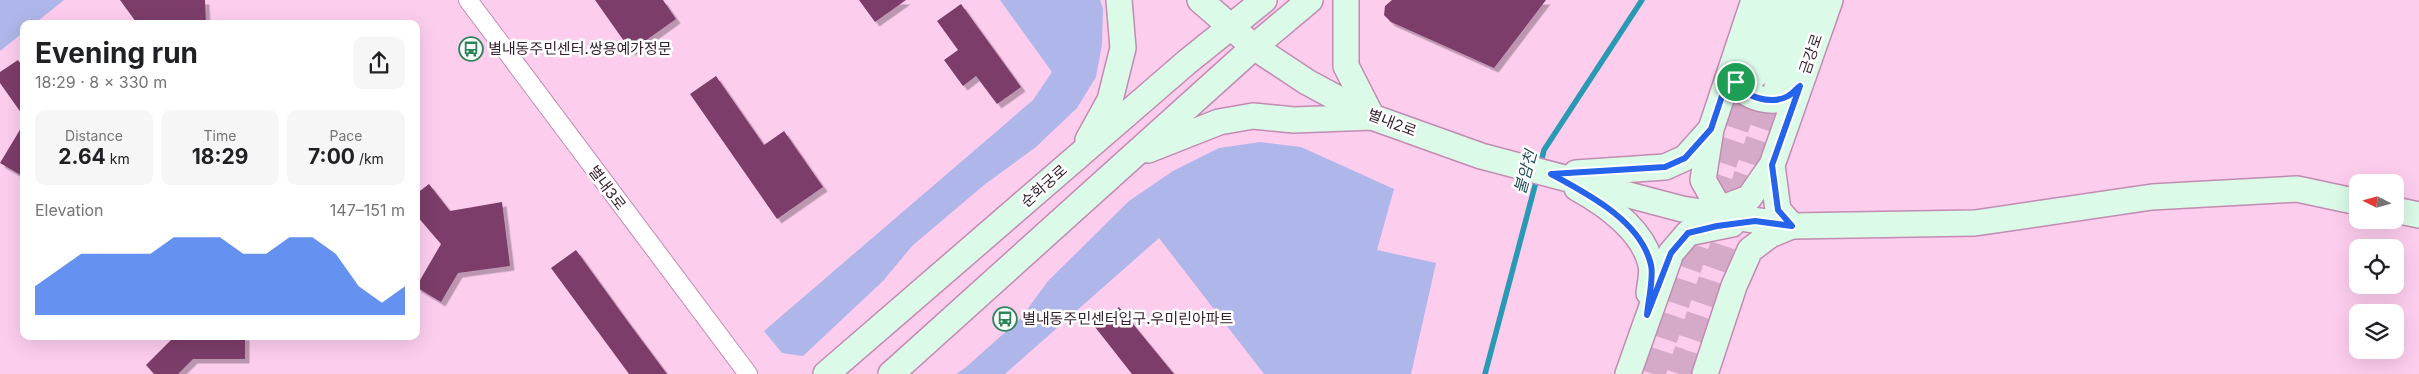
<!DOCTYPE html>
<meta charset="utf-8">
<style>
body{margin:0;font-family:Inter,"Noto Sans KR",sans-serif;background:#f6f6f6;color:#202124;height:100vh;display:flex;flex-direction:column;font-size:19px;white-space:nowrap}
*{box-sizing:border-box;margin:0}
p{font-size:16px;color:#757577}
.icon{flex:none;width:28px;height:28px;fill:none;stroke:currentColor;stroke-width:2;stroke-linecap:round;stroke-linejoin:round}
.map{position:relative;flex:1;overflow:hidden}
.side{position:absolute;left:20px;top:20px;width:400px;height:320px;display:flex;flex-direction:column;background:#fff;border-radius:10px;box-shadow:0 5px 20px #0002}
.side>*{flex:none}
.needle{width:32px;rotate:276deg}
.controls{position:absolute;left:2349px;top:174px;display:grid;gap:10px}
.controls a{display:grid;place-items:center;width:55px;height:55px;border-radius:10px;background:#fff;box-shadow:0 5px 20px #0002;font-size:25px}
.pin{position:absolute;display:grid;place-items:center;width:42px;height:42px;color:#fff;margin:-21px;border:2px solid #fff;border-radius:50%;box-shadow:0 1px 5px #0007}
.round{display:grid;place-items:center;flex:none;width:52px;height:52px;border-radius:10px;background:#f6f6f6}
.overview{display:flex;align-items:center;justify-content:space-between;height:85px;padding:0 15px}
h1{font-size:28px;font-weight:700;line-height:38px}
.stats{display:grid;grid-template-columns:repeat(3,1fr);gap:8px;height:85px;padding:5px 15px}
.stats div{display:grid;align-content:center;border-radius:10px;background:#f6f6f6;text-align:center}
.stats b{font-size:21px;font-weight:700}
.stats small{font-size:14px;font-weight:400}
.stats p{font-size:14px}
.chart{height:140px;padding:10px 15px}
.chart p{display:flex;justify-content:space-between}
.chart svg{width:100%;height:90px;margin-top:5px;fill:#2563eb;opacity:.7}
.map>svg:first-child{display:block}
.green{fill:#afb6e9}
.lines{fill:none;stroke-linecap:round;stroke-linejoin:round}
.stream{stroke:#2a9ab4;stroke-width:5.5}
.building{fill:#7b3e6b;filter:url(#shadow)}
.secondary-tunnel{stroke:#d5aac8;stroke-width:25;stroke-dasharray:25 12;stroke-linecap:butt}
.street-casing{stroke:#c28bb2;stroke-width:20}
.secondary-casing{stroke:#c28bb2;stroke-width:28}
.street{stroke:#fff;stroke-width:18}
.secondary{stroke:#dbfae8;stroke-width:25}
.route-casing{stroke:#fff;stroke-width:10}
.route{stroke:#2563eb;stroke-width:6}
.labels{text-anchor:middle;stroke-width:5;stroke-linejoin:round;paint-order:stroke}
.poi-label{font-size:15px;fill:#351f2e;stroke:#fff;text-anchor:start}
.street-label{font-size:15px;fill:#351f2e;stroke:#fff}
.water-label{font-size:16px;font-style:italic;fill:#22505c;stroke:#fff}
</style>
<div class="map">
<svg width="2419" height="374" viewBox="0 0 2419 374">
<defs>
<filter id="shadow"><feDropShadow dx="4.5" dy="4.5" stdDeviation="0" flood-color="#0004"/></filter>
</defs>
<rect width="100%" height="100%" fill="#fdcdee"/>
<path class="green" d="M0,0H64L34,24H24V32L0,51Z
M1000,0H1100L1103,9L1102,45L1096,77L1077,108L1036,147L984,185L912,246L883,281L803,356L782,353L764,331L1033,100L1052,72Z
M1260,142L1301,147L1394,189L1377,250L1436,263L1411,374H1264L1159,238L1005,374H956L965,368L1020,319L1048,281L1129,201L1173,171L1219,148Z"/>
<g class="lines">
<path class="stream" d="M1540,167L1544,150L1642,0
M1485,374L1537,178"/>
</g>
<path class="building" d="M120,0H205L206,24H159L158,20L136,22Z
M595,0H663L676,19L631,51Z
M859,0H906L875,22Z
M1392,0H1546L1494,68L1391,22L1384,15L1385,6Z
M961,4L1021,87L997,104L976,76L963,86L944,60L958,50L937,21Z
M18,60L24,69V117L0,83V72Z
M716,76L764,145L784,131L823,187L777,219L690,94Z
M24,123V177L0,163Z
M429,184L450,211L502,202L510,266L458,273L441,302L416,287L441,244L416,215V194Z
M576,250L626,319L667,374H629L551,268Z
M1119,307L1174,374H1132L1095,327Z
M196,336H245V359H193L178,374H154L146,365L172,339H196Z"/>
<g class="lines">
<path class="secondary-tunnel" d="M1653,374L1754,76
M1679,374L1777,85"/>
<g class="street-casing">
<path id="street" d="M468,0L748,374"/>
</g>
<g class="secondary-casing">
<path id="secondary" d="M1200,0L1254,47L1307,82L1372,117L1481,156L1682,209L1792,226L1975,223L2152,197L2297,189L2358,202
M1732,66C1733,71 1734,77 1736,81C1744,98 1772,105 1788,96C1792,94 1796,89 1799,86
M1754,76L1780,0
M1777,85L1805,0
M1088,140L1110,100L1123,48L1119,0
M1148,150L1219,122L1253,116L1294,120L1372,117L1346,66V0
M1576,173L1665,167L1685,158L1711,129
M1577,188C1606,204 1644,231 1651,265C1653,273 1650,284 1649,293
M1708,210L1725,207L1749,198L1772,165L1830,0
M2395,210L2419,215
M1733,213L1719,208L1703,180L1711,129L1754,0
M826,374L1187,62L1264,0
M891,374L1254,47L1310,0
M1628,374L1671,253L1688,233L1732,224
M1705,374L1734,286L1750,250L1770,235L1792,226L1778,210L1772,165"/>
</g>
<use href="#street" class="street"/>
<use href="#secondary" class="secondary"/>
</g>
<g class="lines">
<g class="route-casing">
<path id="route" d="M1732,66C1733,71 1734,77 1736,81C1744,98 1772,105 1788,96C1792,94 1796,89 1800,86L1772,165L1778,210L1792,226L1755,221L1717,226L1688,233L1671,253L1647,315C1648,302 1654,277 1651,265C1641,221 1588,194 1551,174L1665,167L1685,158L1711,129Z"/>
</g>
<use href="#route" class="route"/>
</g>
<defs>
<g id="bus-ring" transform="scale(1.25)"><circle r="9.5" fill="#fff" stroke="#2c8458" stroke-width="1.5"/><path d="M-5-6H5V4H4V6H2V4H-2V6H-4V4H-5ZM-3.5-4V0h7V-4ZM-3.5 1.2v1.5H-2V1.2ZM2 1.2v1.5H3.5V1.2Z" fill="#2c8458"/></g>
</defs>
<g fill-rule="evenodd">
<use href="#bus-ring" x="471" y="49"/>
<use href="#bus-ring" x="1005" y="319"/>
</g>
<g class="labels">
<g class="poi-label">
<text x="488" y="54">별내동주민센터.쌍용예가정문</text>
<text x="1022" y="324">별내동주민센터입구.우미린아파트</text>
</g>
<g class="street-label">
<text transform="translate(1811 54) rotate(-71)" y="5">금강로</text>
<text transform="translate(1392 123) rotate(21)" y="5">별내2로</text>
<text transform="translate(1044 186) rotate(-41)" y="5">순화궁로</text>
<text transform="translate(607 188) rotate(53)" y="5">별내3로</text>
</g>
<g class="water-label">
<text transform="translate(1525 172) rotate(-74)" y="6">불암천</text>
</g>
</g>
</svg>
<div class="controls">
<a><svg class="needle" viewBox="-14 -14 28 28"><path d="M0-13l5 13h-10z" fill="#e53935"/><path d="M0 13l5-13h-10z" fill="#757577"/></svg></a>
<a><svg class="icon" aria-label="locate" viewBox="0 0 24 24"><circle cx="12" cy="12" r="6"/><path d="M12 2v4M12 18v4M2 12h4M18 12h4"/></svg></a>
<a><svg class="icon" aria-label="layers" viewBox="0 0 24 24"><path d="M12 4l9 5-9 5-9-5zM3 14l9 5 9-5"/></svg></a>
</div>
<div class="pin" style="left:1736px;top:82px;background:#1e9e55"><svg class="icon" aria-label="arrive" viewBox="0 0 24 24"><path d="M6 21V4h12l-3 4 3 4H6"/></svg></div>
<section class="side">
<div class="overview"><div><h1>Evening run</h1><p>18:29 · 8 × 330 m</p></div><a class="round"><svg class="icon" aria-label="share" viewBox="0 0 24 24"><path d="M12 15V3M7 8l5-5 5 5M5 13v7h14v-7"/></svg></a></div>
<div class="stats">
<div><p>Distance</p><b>2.64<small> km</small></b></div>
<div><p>Time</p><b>18:29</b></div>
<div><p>Pace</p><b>7:00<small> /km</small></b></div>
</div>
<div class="chart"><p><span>Elevation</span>147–151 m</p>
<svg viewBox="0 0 160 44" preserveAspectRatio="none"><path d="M0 44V30L10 22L20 14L30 14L40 14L50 14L60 6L70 6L80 6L90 14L100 14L110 6L120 6L130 14L140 30L150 38L160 30V44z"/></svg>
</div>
</section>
</div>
